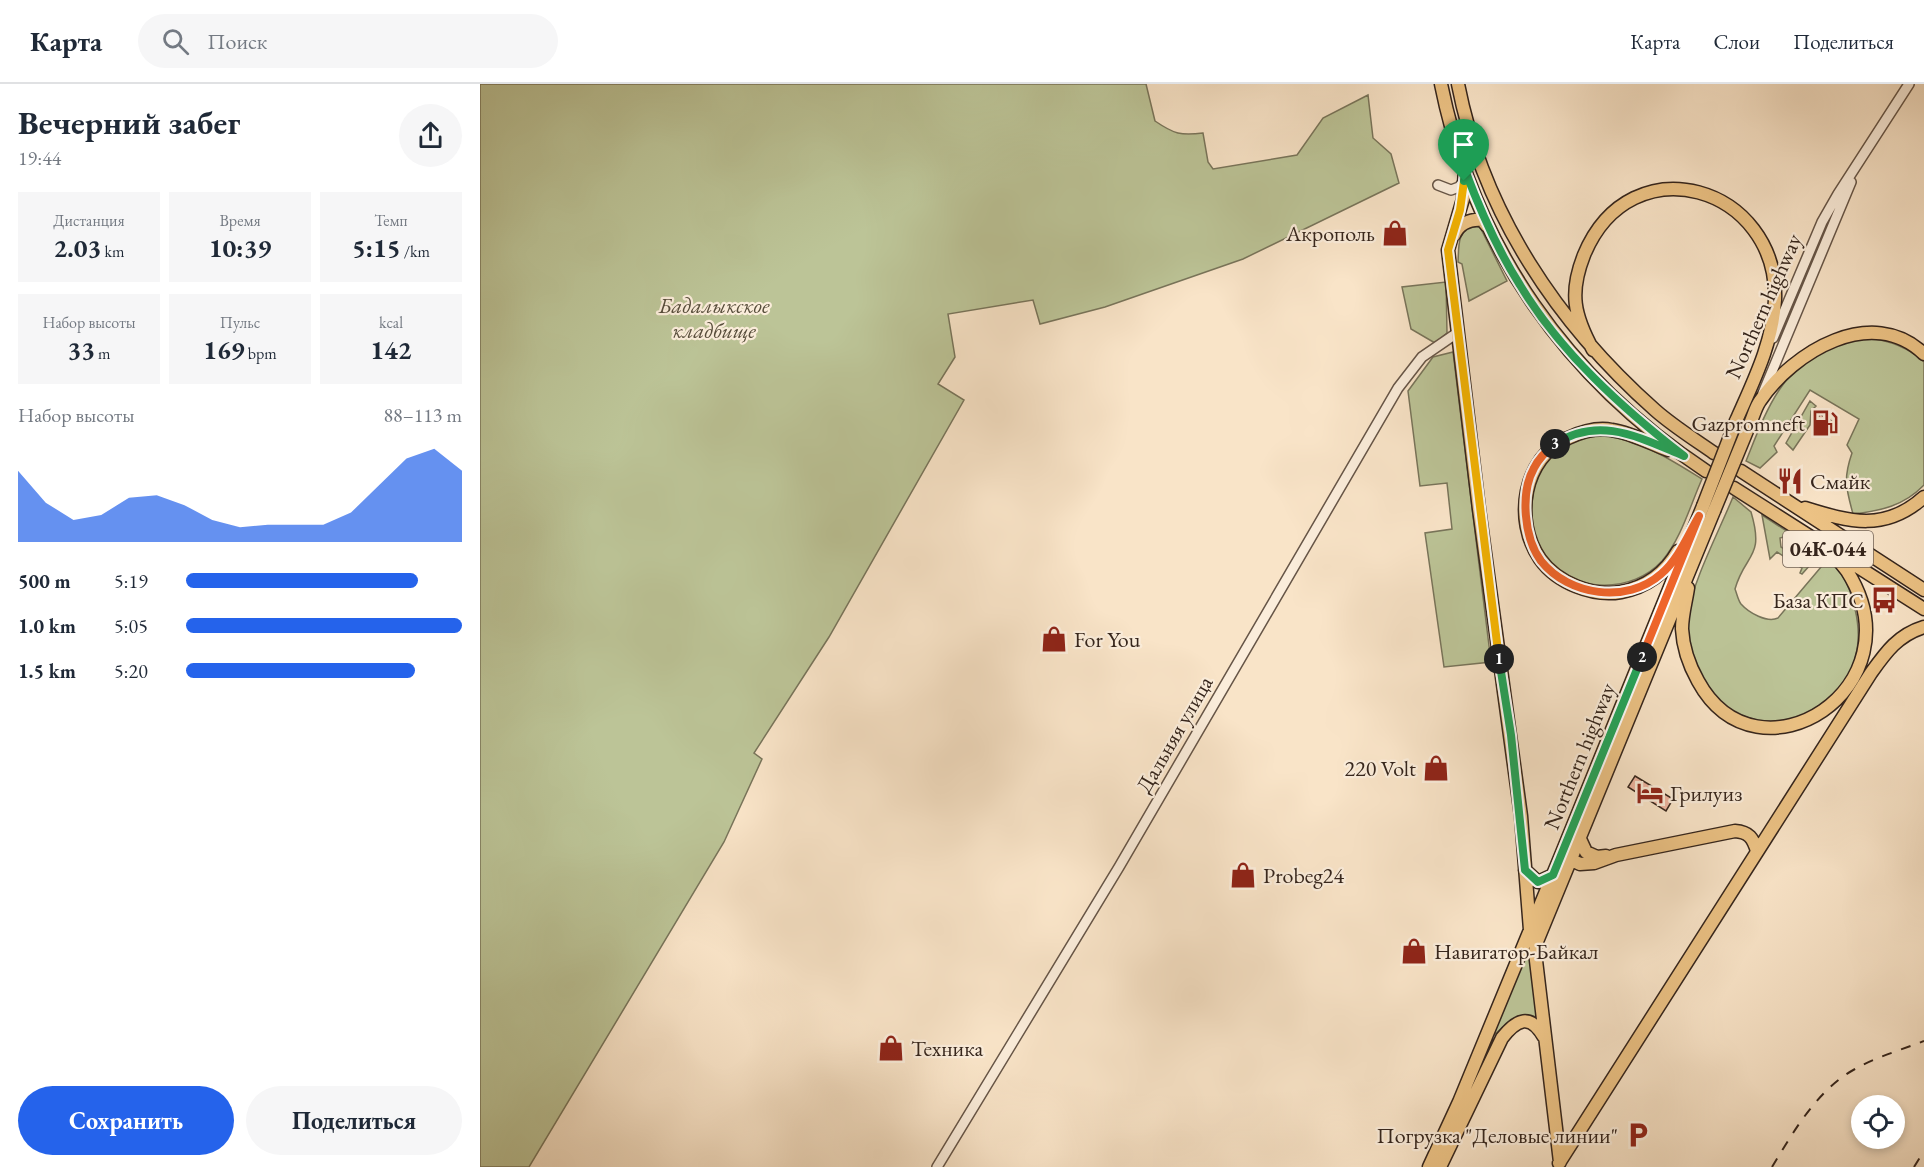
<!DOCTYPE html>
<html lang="ru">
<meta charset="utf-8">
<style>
body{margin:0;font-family:"EB Garamond",serif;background:#f6f6f7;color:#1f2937;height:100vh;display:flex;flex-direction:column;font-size:22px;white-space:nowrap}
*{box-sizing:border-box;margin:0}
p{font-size:20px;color:#747a83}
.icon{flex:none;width:33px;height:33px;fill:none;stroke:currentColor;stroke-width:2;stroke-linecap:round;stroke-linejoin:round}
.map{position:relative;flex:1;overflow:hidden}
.sheet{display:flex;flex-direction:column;background:#fff;width:480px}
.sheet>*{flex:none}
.controls{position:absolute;left:1371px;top:1011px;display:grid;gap:12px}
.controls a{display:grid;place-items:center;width:54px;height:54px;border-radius:50%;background:#fff;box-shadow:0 3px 9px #0003;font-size:30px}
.pin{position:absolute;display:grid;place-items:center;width:51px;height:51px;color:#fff;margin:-62px -26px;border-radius:50% 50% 50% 0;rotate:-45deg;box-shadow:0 0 6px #0007}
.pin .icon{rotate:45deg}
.km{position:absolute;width:30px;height:30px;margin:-15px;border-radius:50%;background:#222;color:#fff;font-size:16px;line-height:30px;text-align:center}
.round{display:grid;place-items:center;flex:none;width:63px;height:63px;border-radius:32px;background:#f6f6f7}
.head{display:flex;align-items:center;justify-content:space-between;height:102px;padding:0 18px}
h1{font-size:33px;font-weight:700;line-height:45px}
.figures{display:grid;grid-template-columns:repeat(3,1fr);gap:9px;height:102px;padding:6px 18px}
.figures div{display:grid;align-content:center;border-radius:0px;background:#f6f6f7;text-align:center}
.figures b{font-size:26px;font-weight:700}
.figures small{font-size:16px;font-weight:400}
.figures p{font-size:16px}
.chart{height:168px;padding:12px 18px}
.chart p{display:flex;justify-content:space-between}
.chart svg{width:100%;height:108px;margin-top:6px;fill:#2563eb;opacity:.7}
.button{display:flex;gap:12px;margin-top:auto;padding:12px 18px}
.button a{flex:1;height:69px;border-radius:36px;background:#2563eb;color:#fff;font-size:24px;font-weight:700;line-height:69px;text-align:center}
.button a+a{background:#f6f6f7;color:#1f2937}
ul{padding:0 18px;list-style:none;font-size:20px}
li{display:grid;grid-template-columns:96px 72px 1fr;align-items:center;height:45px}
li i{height:15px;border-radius:8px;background:#2563eb}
header{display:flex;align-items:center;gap:36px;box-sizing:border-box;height:84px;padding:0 30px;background:#fff;border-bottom:2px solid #e0e1e3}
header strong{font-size:28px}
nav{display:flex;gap:33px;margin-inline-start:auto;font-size:21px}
.search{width:420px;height:54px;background:#f6f6f7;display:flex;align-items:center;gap:15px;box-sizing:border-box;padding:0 21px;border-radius:33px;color:#747a83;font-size:22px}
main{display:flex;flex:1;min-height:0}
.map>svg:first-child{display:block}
.green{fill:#bcc497;stroke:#78745a;stroke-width:1.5}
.building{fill:#eeb5a1;stroke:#35251c;stroke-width:1.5}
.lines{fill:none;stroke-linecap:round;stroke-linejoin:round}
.minor-casing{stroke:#665547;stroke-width:12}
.major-casing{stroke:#35251c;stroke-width:15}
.minor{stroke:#fbeddb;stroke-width:9}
.major{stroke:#ecc284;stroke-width:12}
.rail{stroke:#35251c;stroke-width:2;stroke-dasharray:10 10;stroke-linecap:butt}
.major-bridge-casing{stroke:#35251c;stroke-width:15;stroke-linecap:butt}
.major-bridge{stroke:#ecc284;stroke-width:12}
.split-1-casing{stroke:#fff;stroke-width:12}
.split-2-casing{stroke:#fff;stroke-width:12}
.split-3-casing{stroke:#fff;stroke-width:12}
.split-4-casing{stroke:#fff;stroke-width:12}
.split-1{stroke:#f5b400;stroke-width:8}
.split-2{stroke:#22a559;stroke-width:8}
.split-3{stroke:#f0652b;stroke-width:8}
.split-4{stroke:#22a559;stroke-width:8}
.labels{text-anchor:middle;stroke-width:4.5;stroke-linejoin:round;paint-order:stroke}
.shield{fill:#fbeddb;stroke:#706155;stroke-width:1.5}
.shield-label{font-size:21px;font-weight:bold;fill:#35251c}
.poi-label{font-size:22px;fill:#35251c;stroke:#fbeddb;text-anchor:start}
.park-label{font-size:22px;font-style:italic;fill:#574d3b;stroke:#fbeddb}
.street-label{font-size:22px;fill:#35251c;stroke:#fbeddb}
</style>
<header>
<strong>Карта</strong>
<div class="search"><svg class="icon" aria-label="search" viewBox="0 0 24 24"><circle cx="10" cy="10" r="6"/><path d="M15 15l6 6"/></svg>Поиск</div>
<nav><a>Карта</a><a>Слои</a><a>Поделиться</a></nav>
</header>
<main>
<section class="sheet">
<div class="head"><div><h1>Вечерний забег</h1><p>19:44</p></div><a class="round"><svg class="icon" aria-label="share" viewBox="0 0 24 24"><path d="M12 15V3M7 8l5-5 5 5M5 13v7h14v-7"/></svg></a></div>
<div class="figures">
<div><p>Дистанция</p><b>2.03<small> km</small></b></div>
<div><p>Время</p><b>10:39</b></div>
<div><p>Темп</p><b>5:15<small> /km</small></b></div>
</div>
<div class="figures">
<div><p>Набор высоты</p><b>33<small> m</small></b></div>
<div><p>Пульс</p><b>169<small> bpm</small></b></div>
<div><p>kcal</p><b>142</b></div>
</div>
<div class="chart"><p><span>Набор высоты</span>88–113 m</p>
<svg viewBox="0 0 160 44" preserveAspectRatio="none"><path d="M0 44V15L10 28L20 35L30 33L40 26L50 25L60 29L70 35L80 38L90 37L100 37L110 37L120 32L130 21L140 10L150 6L160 15V44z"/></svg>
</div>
<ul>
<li><b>500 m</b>5:19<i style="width:84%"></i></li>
<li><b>1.0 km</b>5:05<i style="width:100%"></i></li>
<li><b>1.5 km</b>5:20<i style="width:83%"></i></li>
</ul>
<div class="button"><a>Сохранить</a><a>Поделиться</a></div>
</section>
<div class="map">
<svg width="1444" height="1083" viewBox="0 0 1444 1083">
<rect width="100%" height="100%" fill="#f9e4c8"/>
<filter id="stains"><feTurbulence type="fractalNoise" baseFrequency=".00333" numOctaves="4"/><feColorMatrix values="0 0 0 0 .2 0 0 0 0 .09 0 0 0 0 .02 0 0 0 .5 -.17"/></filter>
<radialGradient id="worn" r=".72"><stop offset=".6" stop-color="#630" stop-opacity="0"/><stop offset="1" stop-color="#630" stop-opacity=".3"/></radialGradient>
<path class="green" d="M0,0H666L675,37C694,50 701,52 723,49L728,78L733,85L817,71L843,34L888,11L893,54L911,70L919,99L763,175L625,223L560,240L553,216L468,230L475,273L458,300L484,316L349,553L274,669L282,675L244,758L49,1083H0Z
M992,141L1000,143L1027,197L989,217L982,180L978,178C979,162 977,149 992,141Z
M966,198L967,249L955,259L931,245L922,203Z
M1387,254C1408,256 1428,263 1444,278V401C1424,422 1400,427 1373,430C1366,404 1363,395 1372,369L1367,361L1379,335L1330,306L1294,362L1297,368L1280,384L1266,377C1285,330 1300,284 1351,262C1361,257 1376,256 1387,254Z
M973,268L1011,578L964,583L945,449L972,445L967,399L940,402L928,307L953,273Z
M1330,317L1336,322L1331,327L1330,341L1313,366L1306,359Z
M1123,352C1160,355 1191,376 1222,395C1210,422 1201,455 1182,477C1153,509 1095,510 1067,475C1046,449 1047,398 1069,372C1081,357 1106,353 1123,352Z
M1253,413L1271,428C1285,475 1265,469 1255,505C1257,510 1258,516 1261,520C1269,529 1287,539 1298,534L1347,476C1364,485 1371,507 1375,525C1402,637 1249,684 1214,577C1209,562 1205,548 1207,532C1213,497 1239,447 1253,413Z
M1282,431L1337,467L1336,473L1332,472L1333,469L1307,452L1300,454L1301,463L1326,479L1328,477L1331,480L1322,490L1320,489L1322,484L1297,468L1290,475Z
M1049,863L1058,934C1041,924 1025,941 1013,952Z"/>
<path class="building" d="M1340,330L1355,339L1349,348L1335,339Z
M1155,692L1193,715L1186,727L1148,703Z"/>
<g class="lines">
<g class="minor-casing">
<path id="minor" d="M958,101L971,106L979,103L984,97
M1293,254L1342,138L1358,110L1429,0
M1283,309L1371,98
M457,1083L639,783L918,304L942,273L977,249"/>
</g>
<g class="major-casing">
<path id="major" d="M961,0C994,164 1087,295 1226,387
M978,0C1003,129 1078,240 1175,326C1193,342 1214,355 1234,369
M985,86L983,115L968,166L999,425L1041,732L1050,846
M974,151C979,140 990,135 1002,136L1007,142
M1113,266C1094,231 1089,209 1104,171C1151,57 1299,103 1295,216C1293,259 1273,298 1256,337
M1269,342C1273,334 1275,324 1280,317C1313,268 1392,220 1444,270
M1188,366C1170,359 1151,349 1132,346C1117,343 1101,348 1088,354C1043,373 1033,436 1060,475C1077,499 1113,513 1141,508C1167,503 1185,490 1198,467
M1261,387L1444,506
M1254,404L1444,525
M1325,424C1370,438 1405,448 1444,413
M1208,504C1206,518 1202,531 1202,545C1203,564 1209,581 1218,597C1278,707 1441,603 1367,487C1362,480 1355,473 1350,466
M1100,755L1106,768L1117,773L1126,772
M1085,773L1100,780L1114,779L1136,771L1255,747C1269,748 1273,754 1277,767
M1045,786L1058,798L1073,791
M1080,1078L1055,868L1056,860L1234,427
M1079,1079L1391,589C1406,568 1418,551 1444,543
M949,1083L979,1018L1081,771L1223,422
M960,1083L1022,954C1037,935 1050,929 1064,953"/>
</g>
<use href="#minor" class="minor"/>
<use href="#major" class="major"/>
<path class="rail" d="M1292,1083C1314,1047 1337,1006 1375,985C1396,973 1421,966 1444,957
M1434,1083L1444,1067"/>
<g class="major-bridge-casing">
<path id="major-bridge" d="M1223,422L1256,337
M1234,427L1269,342"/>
</g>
<use href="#major-bridge" class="major-bridge"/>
</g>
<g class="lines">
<g class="split-1-casing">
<path id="split-1" d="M984,97L980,126L968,166L1019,575"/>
</g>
<g class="split-2-casing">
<path id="split-2" d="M1019,575L1031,651L1045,786L1058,798L1073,791L1162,573"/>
</g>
<g class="split-3-casing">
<path id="split-3" d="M1075,360C1066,367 1059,374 1054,384C1040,409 1044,454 1061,477C1089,512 1147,520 1181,490C1198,476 1208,451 1219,432L1162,573"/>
</g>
<g class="split-4-casing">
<path id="split-4" d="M984,97L985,86C1000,126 1017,165 1040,201C1081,269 1142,324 1204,372C1160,354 1120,331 1075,360"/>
</g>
<use href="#split-1" class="split-1"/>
<use href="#split-2" class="split-2"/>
<use href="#split-3" class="split-3"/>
<use href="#split-4" class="split-4"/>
</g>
<defs>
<g id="shop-bare" transform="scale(2.07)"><path d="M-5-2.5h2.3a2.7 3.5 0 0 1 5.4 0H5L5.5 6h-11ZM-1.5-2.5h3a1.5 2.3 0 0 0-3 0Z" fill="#8f2418" stroke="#fbeddb" stroke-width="2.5" paint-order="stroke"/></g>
<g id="fuel-bare" transform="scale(2.07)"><path d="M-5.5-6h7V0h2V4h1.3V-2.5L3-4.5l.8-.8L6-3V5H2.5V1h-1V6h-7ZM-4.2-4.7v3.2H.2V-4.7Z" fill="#8f2418" stroke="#fbeddb" stroke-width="2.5" paint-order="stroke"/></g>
<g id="restaurant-bare" transform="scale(2.07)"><path d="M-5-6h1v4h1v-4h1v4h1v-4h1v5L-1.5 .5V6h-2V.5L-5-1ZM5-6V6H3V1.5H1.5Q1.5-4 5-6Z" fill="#8f2418" stroke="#fbeddb" stroke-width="2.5" paint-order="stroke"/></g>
<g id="bus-bare" transform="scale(2.07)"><path d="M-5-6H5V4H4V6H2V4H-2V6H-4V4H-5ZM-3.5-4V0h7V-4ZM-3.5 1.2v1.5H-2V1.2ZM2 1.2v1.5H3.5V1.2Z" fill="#8f2418" stroke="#fbeddb" stroke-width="2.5" paint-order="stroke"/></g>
<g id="hotel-bare" transform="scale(2.07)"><path d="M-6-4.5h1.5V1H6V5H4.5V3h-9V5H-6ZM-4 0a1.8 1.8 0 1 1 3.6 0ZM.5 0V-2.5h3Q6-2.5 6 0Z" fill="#8f2418" stroke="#fbeddb" stroke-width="2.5" paint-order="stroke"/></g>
<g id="parking-bare" transform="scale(2.07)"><path d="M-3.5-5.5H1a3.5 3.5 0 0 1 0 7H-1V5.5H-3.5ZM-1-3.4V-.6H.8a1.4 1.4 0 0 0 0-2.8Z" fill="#8f2418" stroke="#fbeddb" stroke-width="2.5" paint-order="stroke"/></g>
</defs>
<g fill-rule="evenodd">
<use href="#shop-bare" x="915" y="149"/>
<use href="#fuel-bare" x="1345" y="339"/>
<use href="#restaurant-bare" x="1310" y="397"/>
<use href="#bus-bare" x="1404" y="516"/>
<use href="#shop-bare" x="574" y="555"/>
<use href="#shop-bare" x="956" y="684"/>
<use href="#hotel-bare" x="1170" y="709"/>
<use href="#shop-bare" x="763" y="791"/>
<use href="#shop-bare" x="934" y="867"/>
<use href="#shop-bare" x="411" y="964"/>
<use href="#parking-bare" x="1158" y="1051"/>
</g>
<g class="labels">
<rect class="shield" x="1303" y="447" width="90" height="36" rx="4.5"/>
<g class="shield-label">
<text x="1348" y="472">04К-044</text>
</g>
<g class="poi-label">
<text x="895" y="157" text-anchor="end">Акрополь</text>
<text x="1325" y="347" text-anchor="end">Gazpromneft</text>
<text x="1330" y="405">Смайк</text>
<text x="1384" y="524" text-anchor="end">База КПС</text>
<text x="594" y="563">For You</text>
<text x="936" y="692" text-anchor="end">220 Volt</text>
<text x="1190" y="717">Грилуиз</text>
<text x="783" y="799">Probeg24</text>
<text x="954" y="875">Навигатор-Байкал</text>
<text x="431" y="972">Техника</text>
<text x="1138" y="1059" text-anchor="end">Погрузка "Деловые линии"</text>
</g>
<g class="park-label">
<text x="234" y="229">Бадалыкское<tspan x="234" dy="25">кладбище</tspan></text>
</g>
<g class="street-label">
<text transform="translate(1283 222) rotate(-66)" y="8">Northern highway</text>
<text transform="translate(694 650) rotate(-60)" y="8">Дальняя улица</text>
<text transform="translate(1099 672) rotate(-68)" y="8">Northern highway</text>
</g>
</g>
<rect width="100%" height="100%" filter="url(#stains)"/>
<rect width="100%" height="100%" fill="url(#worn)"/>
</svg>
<div class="controls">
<a><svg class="icon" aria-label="locate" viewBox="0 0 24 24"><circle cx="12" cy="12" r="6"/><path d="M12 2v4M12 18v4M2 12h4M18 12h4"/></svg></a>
</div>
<div class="pin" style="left:984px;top:97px;background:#1e9e55"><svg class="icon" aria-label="arrive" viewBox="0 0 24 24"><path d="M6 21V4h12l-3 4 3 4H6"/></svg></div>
<b class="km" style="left:1019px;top:575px">1</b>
<b class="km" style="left:1162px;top:573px">2</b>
<b class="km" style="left:1075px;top:360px">3</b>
</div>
</main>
